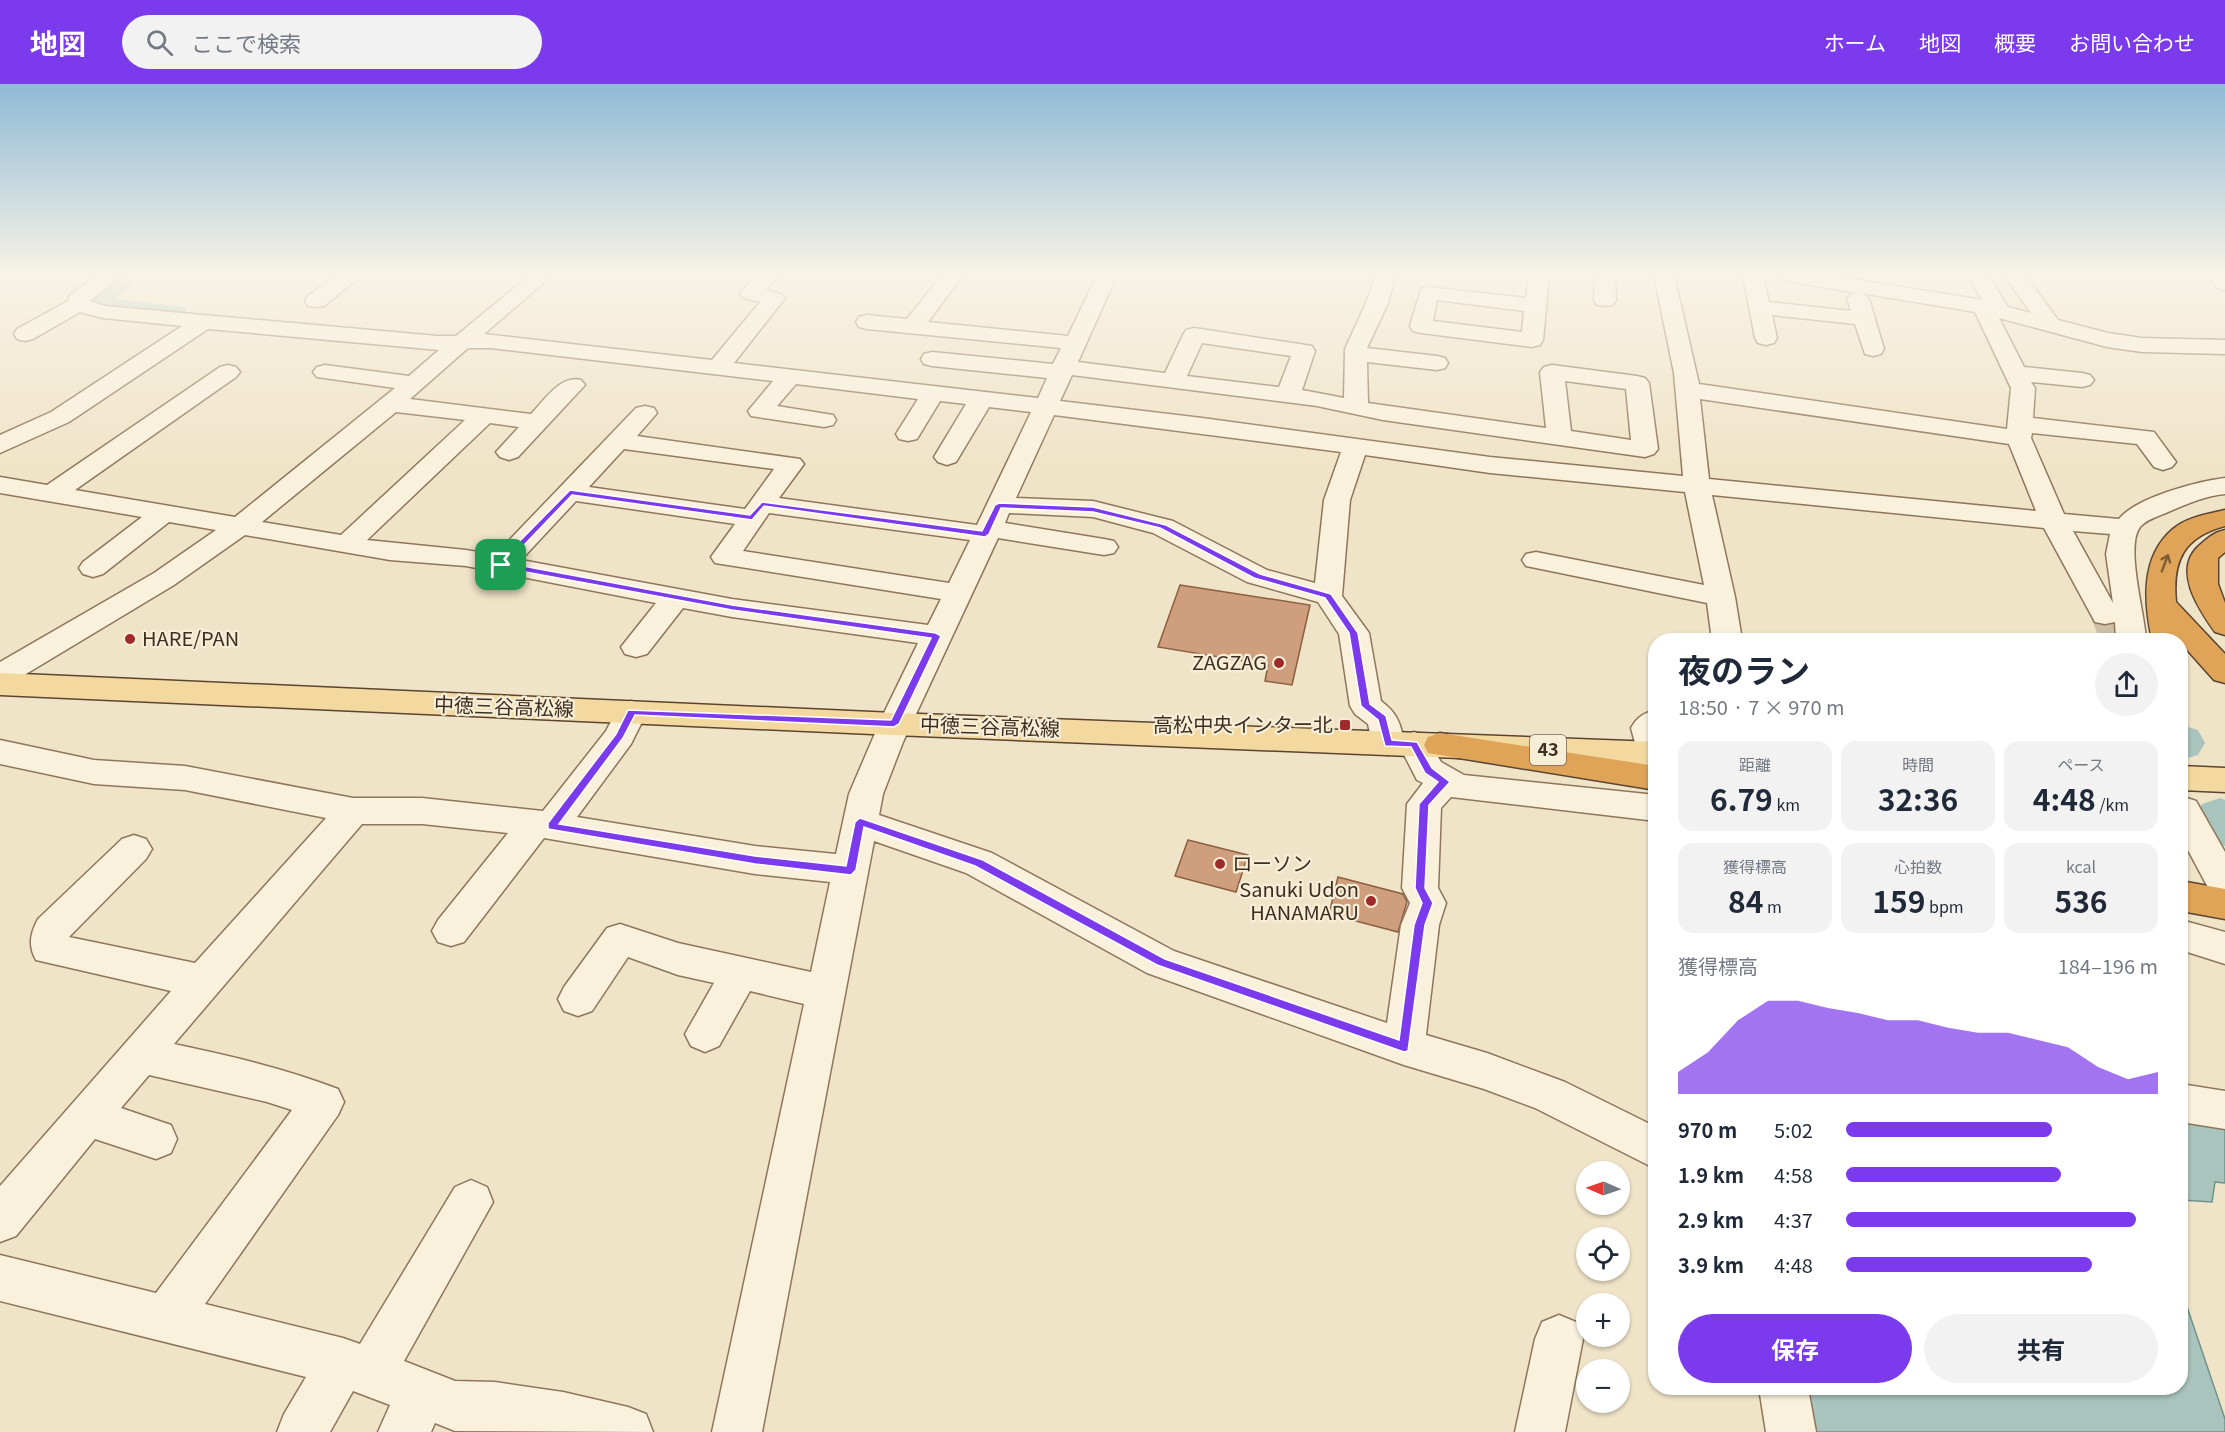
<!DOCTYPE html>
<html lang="ja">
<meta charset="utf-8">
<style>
body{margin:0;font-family:Georgia,"Noto Sans JP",serif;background:#f2f2f3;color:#1f2937;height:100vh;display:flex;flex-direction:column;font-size:22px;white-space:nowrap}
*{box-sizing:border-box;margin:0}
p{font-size:20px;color:#747a83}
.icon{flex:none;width:33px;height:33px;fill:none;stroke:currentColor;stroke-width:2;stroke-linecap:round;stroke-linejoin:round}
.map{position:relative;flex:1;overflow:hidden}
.drawer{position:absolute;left:1648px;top:549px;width:540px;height:762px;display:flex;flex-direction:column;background:#fff;border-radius:24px;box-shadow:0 2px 4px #0004}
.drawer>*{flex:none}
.needle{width:39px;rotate:272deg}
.controls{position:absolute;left:1576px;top:1077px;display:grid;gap:12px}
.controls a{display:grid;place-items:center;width:54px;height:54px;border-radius:50%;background:#fff;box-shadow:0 2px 4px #0004;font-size:30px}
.pin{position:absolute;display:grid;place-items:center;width:51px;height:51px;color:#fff;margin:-26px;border-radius:12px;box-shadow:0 3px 9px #0006}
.round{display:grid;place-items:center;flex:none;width:63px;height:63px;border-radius:32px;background:#f2f2f3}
.head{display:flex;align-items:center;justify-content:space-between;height:102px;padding:0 30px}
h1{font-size:33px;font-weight:700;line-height:45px}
.metrics{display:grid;grid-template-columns:repeat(3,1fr);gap:9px;height:102px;padding:6px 30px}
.metrics div{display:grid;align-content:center;border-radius:15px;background:#f2f2f3;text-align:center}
.metrics b{font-size:30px;font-weight:700}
.metrics small{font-size:16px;font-weight:400}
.metrics p{font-size:16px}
.chart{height:168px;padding:12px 30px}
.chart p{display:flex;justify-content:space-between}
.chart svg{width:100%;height:108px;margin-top:6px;fill:#7c3aed;opacity:.7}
.cta{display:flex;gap:12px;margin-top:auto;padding:12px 30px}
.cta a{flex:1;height:69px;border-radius:36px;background:#7c3aed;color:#fff;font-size:24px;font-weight:700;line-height:69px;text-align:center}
.cta a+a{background:#f2f2f3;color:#1f2937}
ul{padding:0 30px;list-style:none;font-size:20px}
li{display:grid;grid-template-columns:96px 72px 1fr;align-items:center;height:45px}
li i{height:15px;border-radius:8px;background:#7c3aed}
header{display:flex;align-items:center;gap:36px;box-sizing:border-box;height:84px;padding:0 30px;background:#7c3aed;color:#fff}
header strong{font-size:28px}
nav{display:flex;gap:33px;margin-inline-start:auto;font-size:21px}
.search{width:420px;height:54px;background:#f2f2f3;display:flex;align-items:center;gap:15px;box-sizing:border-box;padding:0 21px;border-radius:33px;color:#747a83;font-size:22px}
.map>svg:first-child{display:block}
.water{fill:#a9c4bc;stroke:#6f938a;stroke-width:1.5}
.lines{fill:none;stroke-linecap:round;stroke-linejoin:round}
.river{fill:#a9c4bc;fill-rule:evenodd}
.building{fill:#cf9f7d;stroke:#8d5f41;stroke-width:1.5}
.minor-tunnel{stroke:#ccc0a6;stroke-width:28;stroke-dasharray:28 14;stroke-linecap:butt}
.minor-casing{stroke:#8d765c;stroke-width:3}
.major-casing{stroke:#5b4430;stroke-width:3}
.highway-casing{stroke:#5b4430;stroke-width:3}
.minor{fill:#faf1dc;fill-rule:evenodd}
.major{fill:#f3d9a0;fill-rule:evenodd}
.highway{fill:#e0a458;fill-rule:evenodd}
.oneway{stroke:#7e5d36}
.route{fill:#7c3aed;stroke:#fff;stroke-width:1.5;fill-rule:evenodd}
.poi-dot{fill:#9e2a2b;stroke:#f7eed8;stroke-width:2}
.labels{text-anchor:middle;stroke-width:4.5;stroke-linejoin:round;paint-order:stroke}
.shield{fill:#f7eed8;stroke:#756857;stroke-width:1.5}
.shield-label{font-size:18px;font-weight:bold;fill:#3d2e20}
.poi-label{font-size:20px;fill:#3d2e20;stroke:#f7eed8;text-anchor:end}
.street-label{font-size:20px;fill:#3d2e20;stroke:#f7eed8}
</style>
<header>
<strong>地図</strong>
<div class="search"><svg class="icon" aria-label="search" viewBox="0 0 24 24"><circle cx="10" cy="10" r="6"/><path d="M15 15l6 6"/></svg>ここで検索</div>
<nav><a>ホーム</a><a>地図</a><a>概要</a><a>お問い合わせ</a></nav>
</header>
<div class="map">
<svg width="2225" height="1348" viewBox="0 0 2225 1348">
<rect width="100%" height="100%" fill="#f0e4c8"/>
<path class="water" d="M2181,1031L2225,1039V1099L2215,1098L2212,1118L2181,1116Z
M2181,1205L2225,1335V1348H1813L1806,1304H2181Z"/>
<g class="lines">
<path class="river" d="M107,191H141L116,215L184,223L189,230L184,237C160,243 114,236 91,227L85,213Z
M2181,641L2198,646L2205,659L2198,671L2181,676Z
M2220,714L2225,716V762L2207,757L2195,733L2202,720Z"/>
</g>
<path class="building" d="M1180,501L1310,521L1292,601L1265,597L1268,581L1158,563Z
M1188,756L1248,771L1236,808L1175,792Z
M1338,793L1403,810L1407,818L1398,848L1329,830Z"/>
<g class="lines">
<path class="minor-tunnel" d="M2105,531L2115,556"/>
<g class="minor-casing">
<path id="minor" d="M98,191H122L90,217L105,222L437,252H456L530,191H553L484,250L712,276L760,218L744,214L740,210L756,191H778L766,206L781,210L785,214L734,279L1038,314L1047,294L932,282L924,280L921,275L924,270L932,268L1053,280L1061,264L867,245L859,243L856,238L859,233L867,231L907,235L942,191H963L928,238L1068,252L1097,191H1117L1078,278L1165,289L1183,251L1186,246L1194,244L1312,262L1315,267L1302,306L1344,314L1345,265L1366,219L1376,191H1396L1388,219L1367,264L1437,272L1445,274L1448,279L1445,284L1437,286L1367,278L1368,319L1546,344L1540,288L1544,283L1552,281L1637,292L1645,294L1649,299L1658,365L1654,370L1645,373L1383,336L1317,322L1072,291L1060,317L1202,334L1490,373L1683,392L1674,289L1654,191H1674L1699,300L2007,345L2011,304L1975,228L1861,209L1865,211L1869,215L1884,265L1881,270L1873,272L1865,270L1855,240L1772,231L1777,254L1774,259L1766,261L1758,259L1755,254L1743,191H1763L1769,218L1851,227L1847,215L1851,211L1857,209L1787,197L1780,195L1777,191H1828L1982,216L1967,191H1988L2008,223L2031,229L2004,191H2025L2058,236L2108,249L2142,254L2225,256V270L2142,268L2107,263L1999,234L2024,283L2082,289L2090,291L2094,296L2090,301L2082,303L2031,298L2035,304L2033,334L2154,348L2176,378L2172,383L2163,386L2154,383L2137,360L2032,349L2031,354L2064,430L2119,435C2135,414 2198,397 2225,394V410C2204,412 2187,420 2168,428C2159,432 2147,435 2140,443C2125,463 2145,530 2146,556H2116L2115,538L2105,540L2095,538L2044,444L1712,411L1735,513L1742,556H1712L1707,519L1536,484L1526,482L1522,476L1526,470L1536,468L1704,501L1685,408L1490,389L1365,371L1350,416L1342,512L1369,549L1381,617C1395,628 1399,635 1403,652L1414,648L1426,652L1441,678L1464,691L1656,711V737L1451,713L1441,724L1438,804L1446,819L1439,841L1426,951L1487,969L1565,998L1656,1043V1085L1535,1024L1484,1005L1404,981L1147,889L966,789L874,757L762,1348H712L804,920L750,907L719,962L705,968L691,962L685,950L714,899L678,891L628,873L592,927L578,932L564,927L558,915L564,903L607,844L620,840L678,859L811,888L830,798L755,790L544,754L464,858L451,862L438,858L432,847L438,836L508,749L422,740H362L174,960C230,972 284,984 338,1005L344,1018L338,1031L205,1220L343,1254L360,1260L455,1103L471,1096L487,1103L493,1118L404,1277L455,1297L495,1298L563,1308L628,1323L646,1330L653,1348L455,1347L435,1339L431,1348H378L390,1321L353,1307L330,1348H277L284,1330L306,1293L0,1217V1171L156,1209L292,1026L267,1018L149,991L121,1024L171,1041L177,1055L171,1069L156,1075L95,1055L16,1152L0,1158V1102L171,907L36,876C28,862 30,850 38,835L122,755L134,751L146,755L152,765L146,775L69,853L195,879L326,734L185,706L94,700L0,680V656L94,676L185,682L353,714H422L543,727L606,647L620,620L631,617L642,620L647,628L631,660L577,733L755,762L836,770L849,710L882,633L918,559L732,533L683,524L647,570L636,573L625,570L621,563L656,519L466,482L390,476L245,451L174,501L11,599L0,602V578L154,489L216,446L169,438L103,490L93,493L83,490L79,484L83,478L142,433L0,409V393L47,401L220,283L228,281L236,283L240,288L236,293L75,406L235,433L395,304L317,293L313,288L317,283L325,281L409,292L439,266L208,245L69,338L0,369V351L51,328L182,242L103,234L80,228L33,255L25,257L17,255L14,250L17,245L68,217L70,211ZM1202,259L1291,272L1279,303L1187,292ZM468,264H491L773,297L748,327L751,332L824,343L833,341L836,336L833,331L777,322L796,300L918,315L896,350L899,355L908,357L917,355L940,317L966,320L934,373L938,378L947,381L956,378L989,323L1031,328L977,441L779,414L804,380L800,375L637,352L657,329L654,324L645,322L636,324L495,471L466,466L367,456L490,339L519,343L496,368L500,373L509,376L518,373L585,301L581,296C560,291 545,316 531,330L410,315ZM1565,297L1626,305L1631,356L1571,347ZM1700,315L2009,360L2036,427L1709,395ZM396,328L465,336L341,451L262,438ZM1054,331L1341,368L1324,416L1315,499L1267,486L1173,437L1093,417L1016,414ZM624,365L774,385L745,425L589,403ZM576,417L735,440L711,473L715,479L941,515L928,541L732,515L521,476ZM769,429L970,456L949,499L743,467ZM1009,429L1093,433L1153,449L1247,498L1318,518L1339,550L1350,622L1355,630L1368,640L1372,659L1376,667L1388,671L1401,665L1417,696L1423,699L1407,720L1402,804L1410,819L1401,841L1387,939L1174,867L992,769L879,731L883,710L903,658L998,454L1104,471L1114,469L1118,463L1114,457L1104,455L1005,439ZM2073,447L2110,450L2106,470L2113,519Z
M338,191H362L324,222L316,223L308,222L305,217L308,212Z
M1529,191H1549L1543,256L1540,261L1532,263L1421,249L1413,247L1410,242L1421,205L1428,203L1526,214ZM1437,216L1524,227L1522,248L1433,237Z
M1595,191H1615L1616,216L1613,221L1605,222L1597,221L1594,216Z
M2206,191H2225V206L2218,204Z
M1656,626V681L1642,678L1638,670L1631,644C1637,633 1644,629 1656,626Z
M2184,713L2196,717L2225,768V815L2212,811L2181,753V714Z
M2181,836L2225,848V880L2181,866Z
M2181,1000L2225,1007V1045L2181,1038Z
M1559,1231L1576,1238L1583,1255L1565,1348H1515L1535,1255L1542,1238Z
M1759,1304H1808L1816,1348H1766Z"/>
</g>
<g class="major-casing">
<path id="major" d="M0,589L894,629L1656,658V682L894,651L0,611Z
M2181,682L2225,684V708L2181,706Z"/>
</g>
<g class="highway-casing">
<path id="highway" d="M2225,426V442C2184,453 2172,476 2176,518L2225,570V599L2214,596L2181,559V556H2152C2144,519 2140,473 2173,445C2187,433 2208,430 2225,426Z
M2225,446V468L2218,474V500L2225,519V551L2215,548C2198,524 2171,484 2201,460C2209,453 2215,448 2225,446Z
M1440,649L1656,682V706L1428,669L1424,661L1428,653Z
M2181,797L2225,805V835L2181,827Z"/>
</g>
<use href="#minor" class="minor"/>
<use href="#major" class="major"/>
<use href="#highway" class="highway"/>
</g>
<defs><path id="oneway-shaft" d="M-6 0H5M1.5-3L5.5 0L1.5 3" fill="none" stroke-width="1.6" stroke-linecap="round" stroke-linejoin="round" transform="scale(1.5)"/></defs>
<use class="oneway" href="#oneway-shaft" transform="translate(2165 479) rotate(-69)"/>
<linearGradient id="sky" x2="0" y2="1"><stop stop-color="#8fbad6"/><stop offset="0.5" stop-color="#f8f3e6"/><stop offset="1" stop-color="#f8f3e6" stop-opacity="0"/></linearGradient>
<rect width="2225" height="380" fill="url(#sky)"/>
<path class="route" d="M570,406L750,431L762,418L982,447L995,421L999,419L1093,423L1166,441L1260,490L1331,510L1358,549L1370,620L1386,632L1392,656L1417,658L1432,684L1450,698L1429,721L1425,804L1433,819L1425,841L1408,967L1404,968L1157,881L975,782L864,743L856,786L851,791L755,780L548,745V739L616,650L628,626L891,636L931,554L732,526L498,483V479ZM572,411L752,436L764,422L985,453L989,450L1001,424L1093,428L1160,444L1254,494L1325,514L1349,549L1361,622L1378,636L1385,662L1411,663L1425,689L1438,698L1419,720L1415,804L1422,819L1414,841L1399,956L1165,875L983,776L860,734L855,738L846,782L755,772L559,740L623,654L635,631L894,643L899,640L941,552L936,549L732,521L507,479Z"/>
<g class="poi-dot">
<circle cx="130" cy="555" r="6"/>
<circle cx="1279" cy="579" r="6"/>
<rect x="1339" y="635" width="12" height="12" rx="3"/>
<circle cx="1220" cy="780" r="6"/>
<circle cx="1371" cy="817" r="6"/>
</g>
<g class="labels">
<rect class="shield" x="1530" y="651" width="36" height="30" rx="4.5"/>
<g class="shield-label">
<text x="1548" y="672">43</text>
</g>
<g class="poi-label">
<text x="142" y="562" text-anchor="start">HARE/PAN</text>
<text x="1267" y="586">ZAGZAG</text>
<text x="1333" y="648">高松中央インター北</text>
<text x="1232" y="787" text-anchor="start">ローソン</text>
<text x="1359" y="813">Sanuki Udon<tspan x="1359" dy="23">HANAMARU</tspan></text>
</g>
<g class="street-label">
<text transform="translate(504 623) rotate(2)" y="7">中徳三谷高松線</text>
<text transform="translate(990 643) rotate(2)" y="7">中徳三谷高松線</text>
</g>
</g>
</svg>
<div class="controls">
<a><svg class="needle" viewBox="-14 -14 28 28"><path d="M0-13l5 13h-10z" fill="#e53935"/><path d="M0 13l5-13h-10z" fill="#747a83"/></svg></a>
<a><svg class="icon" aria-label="locate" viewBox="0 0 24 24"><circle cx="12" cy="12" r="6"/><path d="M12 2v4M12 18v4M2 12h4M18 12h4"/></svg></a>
<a>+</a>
<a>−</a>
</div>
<div class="pin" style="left:501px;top:481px;background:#1e9e55"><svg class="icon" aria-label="arrive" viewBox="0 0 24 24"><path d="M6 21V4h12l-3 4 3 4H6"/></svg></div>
<section class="drawer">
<div class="head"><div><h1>夜のラン</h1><p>18:50 · 7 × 970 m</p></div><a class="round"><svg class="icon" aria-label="share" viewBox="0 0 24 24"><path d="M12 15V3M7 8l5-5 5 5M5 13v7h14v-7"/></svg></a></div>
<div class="metrics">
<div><p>距離</p><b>6.79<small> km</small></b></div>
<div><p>時間</p><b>32:36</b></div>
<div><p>ペース</p><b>4:48<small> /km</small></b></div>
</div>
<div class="metrics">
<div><p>獲得標高</p><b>84<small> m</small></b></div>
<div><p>心拍数</p><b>159<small> bpm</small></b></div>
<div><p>kcal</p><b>536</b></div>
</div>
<div class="chart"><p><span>獲得標高</span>184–196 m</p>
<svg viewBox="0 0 160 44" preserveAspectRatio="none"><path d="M0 44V35L10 27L20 14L30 6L40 6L50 9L60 11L70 14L80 14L90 17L100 19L110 19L120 22L130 25L140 33L150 38L160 35V44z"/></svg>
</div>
<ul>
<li><b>970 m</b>5:02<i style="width:66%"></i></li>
<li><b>1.9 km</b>4:58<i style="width:69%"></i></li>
<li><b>2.9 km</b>4:37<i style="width:93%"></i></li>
<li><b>3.9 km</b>4:48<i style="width:79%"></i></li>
</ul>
<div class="cta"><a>保存</a><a>共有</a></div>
</section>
</div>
